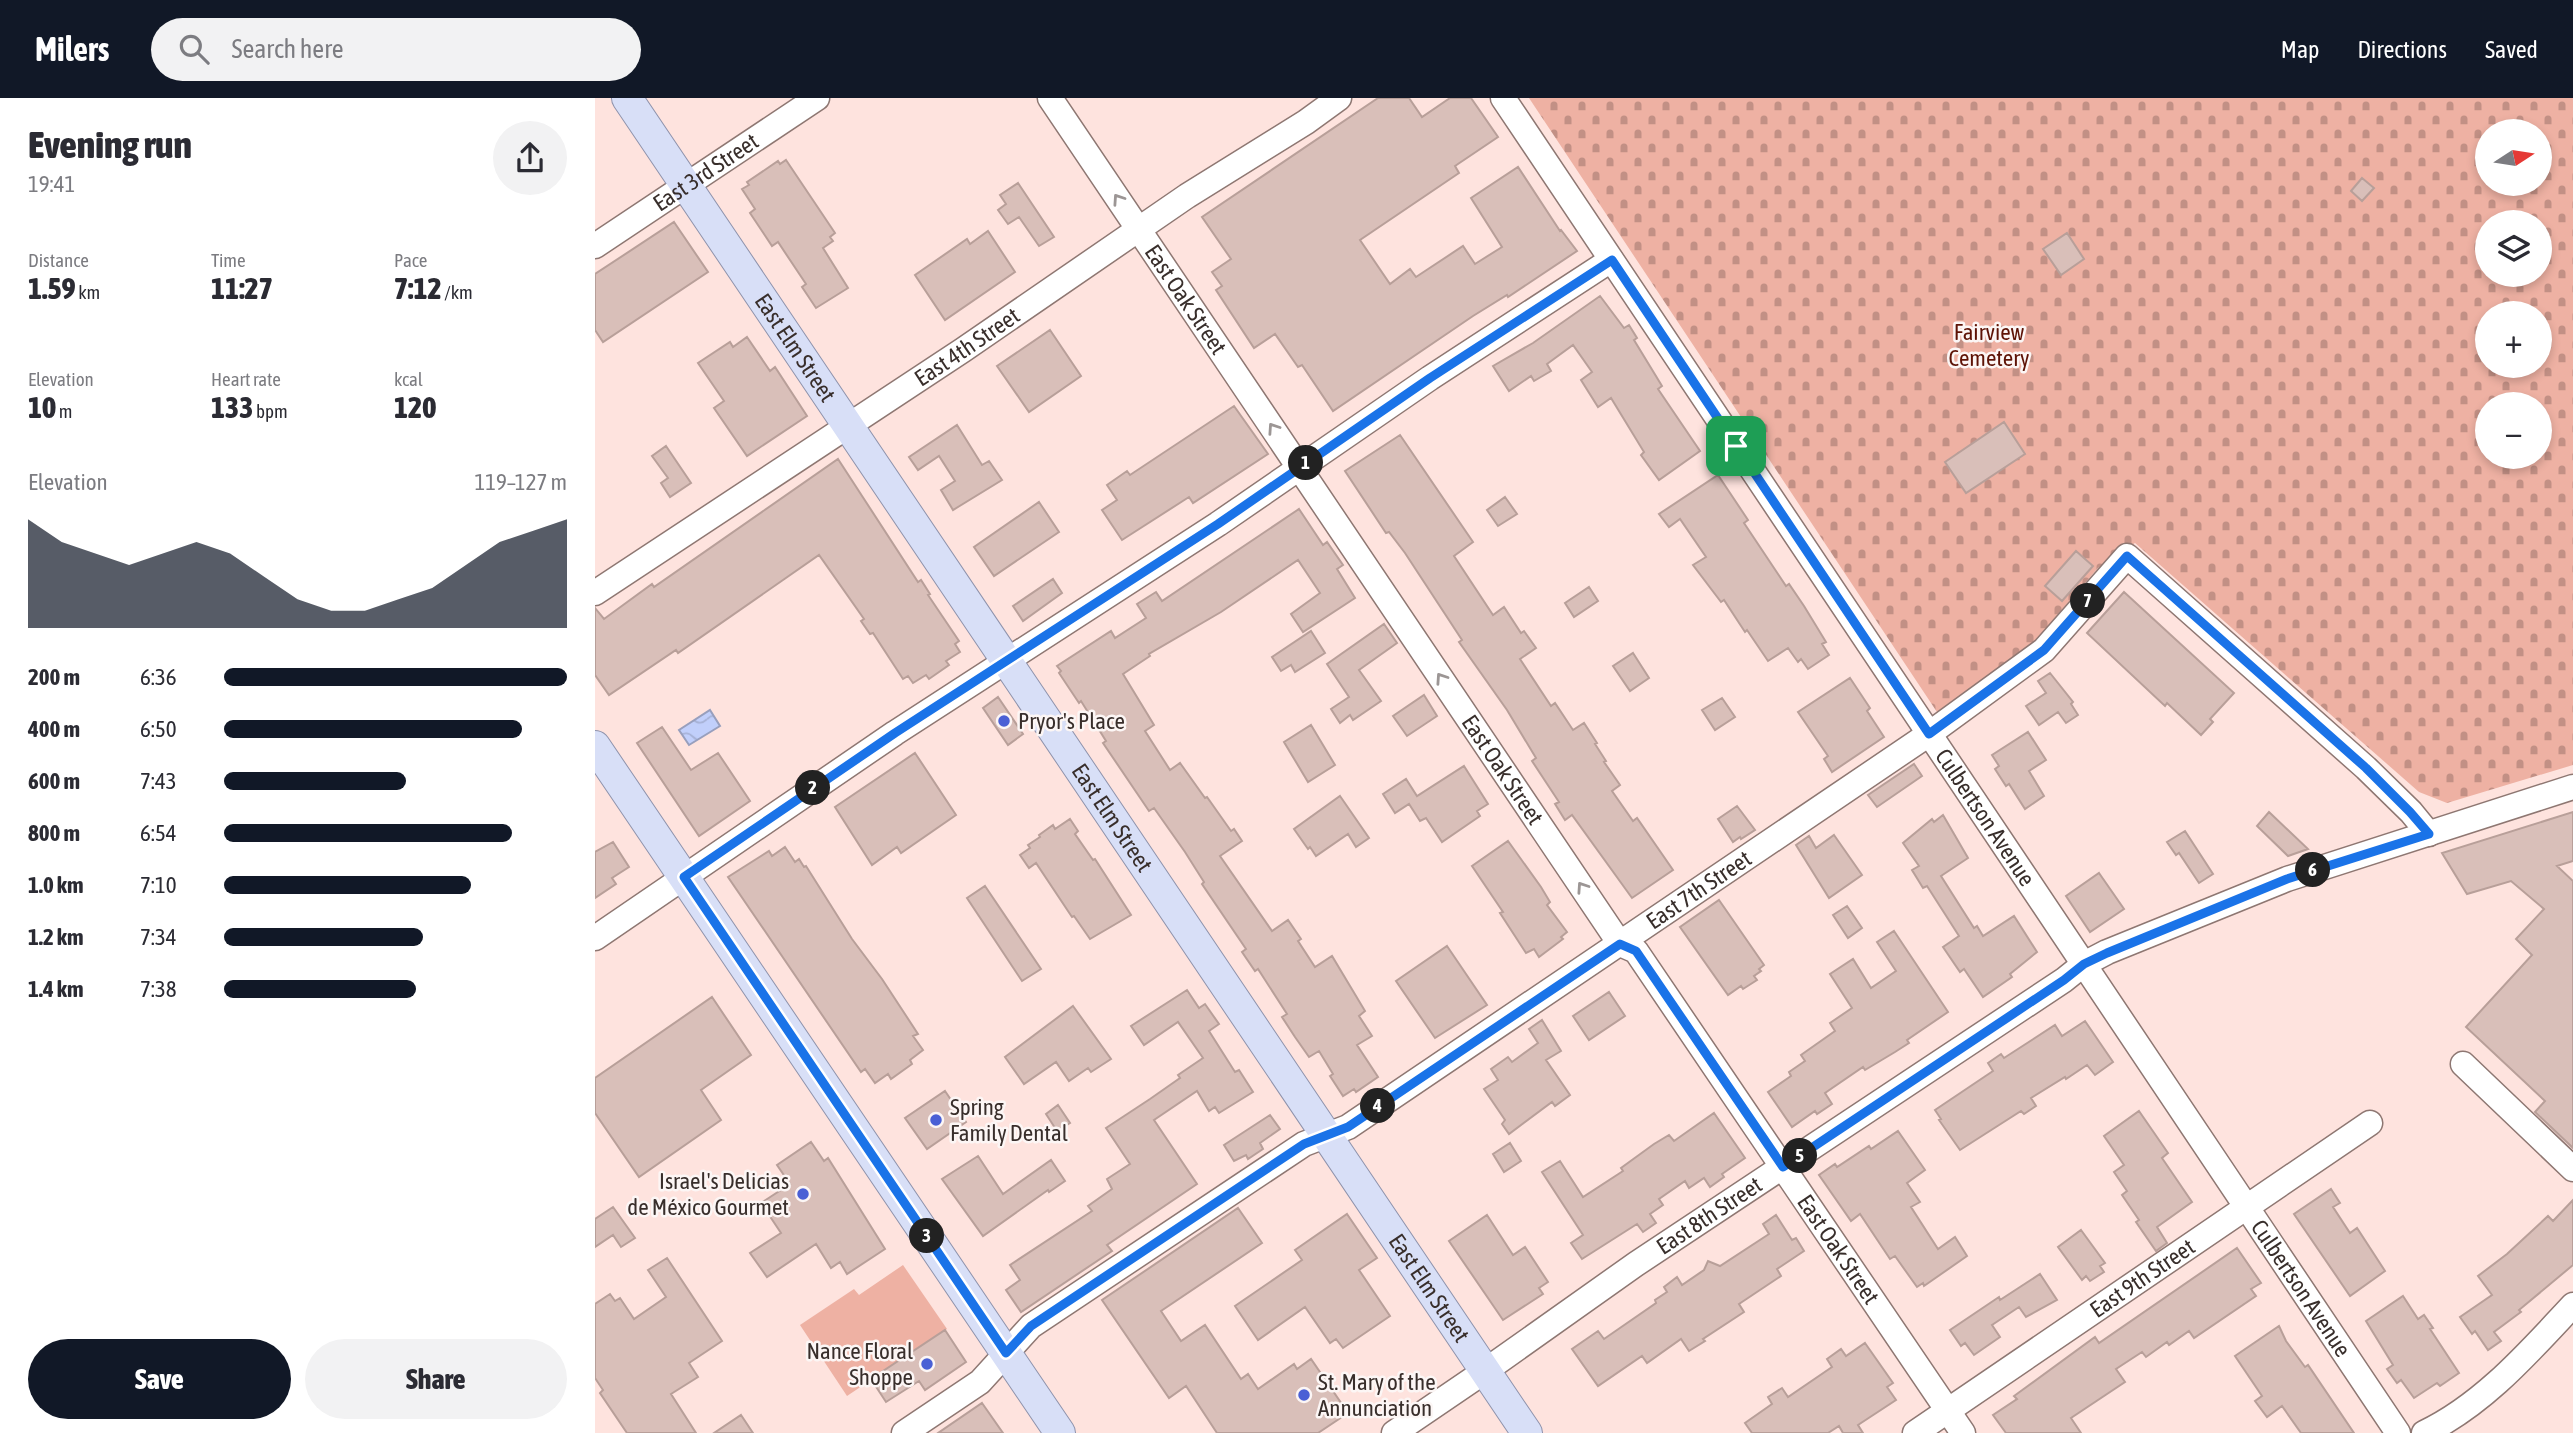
<!DOCTYPE html>
<meta charset="utf-8">
<style>
body{margin:0;font-family:"Asap Condensed",sans-serif;background:#f2f2f3;color:#2b2b33;height:100vh;display:flex;flex-direction:column;font-size:26px;white-space:nowrap}
*{box-sizing:border-box;margin:0}
p{font-size:23px;color:#7c7c81}
.icon{flex:none;width:38px;height:38px;fill:none;stroke:currentColor;stroke-width:2;stroke-linecap:round;stroke-linejoin:round}
.map{position:relative;flex:1;overflow:hidden}
.drawer{display:flex;flex-direction:column;background:#fff;width:595px}
.drawer>*{flex:none}
.needle{width:46px;rotate:78deg}
.tools{position:absolute;left:1880px;top:21px;display:grid;gap:14px}
.tools a{display:grid;place-items:center;width:77px;height:77px;border-radius:50%;background:#fff;box-shadow:0 4px 10px #0003;font-size:35px}
.pin{position:absolute;display:grid;place-items:center;width:60px;height:60px;color:#fff;margin:-30px;border-radius:14px;box-shadow:0 4px 10px #0006}
.km{position:absolute;width:35px;height:35px;margin:-18px;border-radius:50%;background:#222;color:#fff;font-size:19px;line-height:35px;text-align:center}
.round{display:grid;place-items:center;flex:none;width:74px;height:74px;border-radius:37px;background:#f2f2f3}
.summary{display:flex;align-items:center;justify-content:space-between;height:119px;padding:0 28px}
h1{font-size:38px;font-weight:800;line-height:52px}
.stats{display:grid;grid-template-columns:repeat(3,1fr);gap:10px;height:119px;padding:7px 28px}
.stats div{display:grid;align-content:center}
.stats b{font-size:30px;font-weight:800}
.stats small{font-size:19px;font-weight:400}
.stats p{font-size:19px}
.chart{height:196px;padding:14px 28px}
.chart p{display:flex;justify-content:space-between}
.chart svg{width:100%;height:126px;margin-top:7px;fill:#111827;opacity:.7}
.primary-button{display:flex;gap:14px;margin-top:auto;padding:14px 28px}
.primary-button a{flex:1;height:80px;border-radius:42px;background:#111827;color:#fff;font-size:28px;font-weight:800;line-height:80px;text-align:center}
.primary-button a+a{background:#f2f2f3;color:#2b2b33}
ul{padding:0 28px;list-style:none;font-size:23px}
li{display:grid;grid-template-columns:112px 84px 1fr;align-items:center;height:52px}
li i{height:18px;border-radius:9px;background:#111827}
header{display:flex;align-items:center;gap:42px;box-sizing:border-box;height:98px;padding:0 35px;background:#111827;color:#fff}
header strong{font-size:33px}
nav{display:flex;gap:38px;margin-inline-start:auto;font-size:24px}
.search{width:490px;height:63px;background:#f2f2f3;display:flex;align-items:center;gap:18px;box-sizing:border-box;padding:0 24px;border-radius:38px;color:#7c7c81;font-size:26px}
main{display:flex;flex:1;min-height:0}
.map>svg:first-child{display:block}
.green{fill:#eeb1a3}
.cemetery{fill:url(#cemetery-stones);fill-rule:evenodd}
.water{fill:url(#water-waves);stroke:#989fbd;stroke-width:2}
.building{fill:#d9bfb9;stroke:#b89f99;stroke-width:2}
.lines{fill:none;stroke-linecap:round;stroke-linejoin:round}
.minor-casing{stroke:#8e7772;stroke-width:27}
.major-casing{stroke:#8f93ac;stroke-width:32}
.minor{stroke:#fff;stroke-width:24}
.major{stroke:#d8dff7;stroke-width:30}
.oneway{stroke:#9c9695}
.route-casing{stroke:#fff;stroke-width:14}
.route{stroke:#1a73e8;stroke-width:9}
.poi-dot{fill:#4a60d5;stroke:#fcf6f5;stroke-width:2.5}
.labels{text-anchor:middle;stroke-width:5;stroke-linejoin:round;paint-order:stroke}
.street-label{font-size:23px;fill:#382e2b;stroke:#fcf6f5}
.park-label{font-size:23px;fill:#5e1306;stroke:#fcf6f5}
.poi-label{font-size:23px;fill:#382e2b;stroke:#fcf6f5;text-anchor:start}
</style>
<header>
<strong>Milers</strong>
<div class="search"><svg class="icon" aria-label="search" viewBox="0 0 24 24"><circle cx="10" cy="10" r="6"/><path d="M15 15l6 6"/></svg>Search here</div>
<nav><a>Map</a><a>Directions</a><a>Saved</a></nav>
</header>
<main>
<section class="drawer">
<div class="summary"><div><h1>Evening run</h1><p>19:41</p></div><a class="round"><svg class="icon" aria-label="share" viewBox="0 0 24 24"><path d="M12 15V3M7 8l5-5 5 5M5 13v7h14v-7"/></svg></a></div>
<div class="stats">
<div><p>Distance</p><b>1.59<small> km</small></b></div>
<div><p>Time</p><b>11:27</b></div>
<div><p>Pace</p><b>7:12<small> /km</small></b></div>
</div>
<div class="stats">
<div><p>Elevation</p><b>10<small> m</small></b></div>
<div><p>Heart rate</p><b>133<small> bpm</small></b></div>
<div><p>kcal</p><b>120</b></div>
</div>
<div class="chart"><p><span>Elevation</span>119–127 m</p>
<svg viewBox="0 0 160 44" preserveAspectRatio="none"><path d="M0 44V6L10 14L20 18L30 22L40 18L50 14L60 18L70 26L80 34L90 38L100 38L110 34L120 30L130 22L140 14L150 10L160 6V44z"/></svg>
</div>
<ul>
<li><b>200 m</b>6:36<i style="width:100%"></i></li>
<li><b>400 m</b>6:50<i style="width:87%"></i></li>
<li><b>600 m</b>7:43<i style="width:53%"></i></li>
<li><b>800 m</b>6:54<i style="width:84%"></i></li>
<li><b>1.0 km</b>7:10<i style="width:72%"></i></li>
<li><b>1.2 km</b>7:34<i style="width:58%"></i></li>
<li><b>1.4 km</b>7:38<i style="width:56%"></i></li>
</ul>
<div class="primary-button"><a>Save</a><a>Share</a></div>
</section>
<div class="map">
<svg width="1978" height="1335" viewBox="0 0 1978 1335">
<defs>
<pattern id="cemetery-stones" width="16" height="16" patternUnits="userSpaceOnUse" patternTransform="scale(1.75)"><rect width="16" height="16" fill="#eeb1a3"/><path d="M2 7V4a2 2 0 0 1 4 0v3zM10 15v-3a2 2 0 0 1 4 0v3z" fill="#c29085"/></pattern>
<pattern id="water-waves" width="16" height="10" patternUnits="userSpaceOnUse" patternTransform="scale(1.75)"><rect width="16" height="10" fill="#c1cffb"/><path d="M0 5q4-4 8 0t8 0" fill="none" stroke="#a7b2d7"/></pattern>
</defs>
<rect width="100%" height="100%" fill="#fee3de"/>
<path class="green" d="M308,1167L352,1231L252,1298L205,1227L259,1191L264,1197Z"/>
<path class="cemetery" d="M934,0H1978V667L1852,705L1824,694L1540,445L1503,470L1440,543L1342,614ZM1892,33H1944V86H1892ZM1892,124H1944V177H1892ZM1892,215H1944V268H1892ZM1892,306H1944V359H1892Z"/>
<path class="water" d="M115,612L125,628L94,647L84,632Z"/>
<path class="building" d="M783,0H814L827,19L855,0H876L903,39L860,68L864,75L765,142L795,186L815,171L821,179L868,148L880,166L907,149L876,100L923,69L965,133L966,132L982,153L913,199L912,197L878,218L738,313L707,267L703,269L680,236L659,250L621,192L627,188L617,174L636,161L607,119Z
M191,62L240,135L235,139L238,143L228,150L253,190L221,210L207,189L211,186L183,144L177,148L155,115L160,111L147,91L154,87L152,84L183,63L185,66Z
M1767,80L1779,90L1767,103L1756,93Z
M423,85L459,139L444,148L424,119L413,126L403,112L411,106L405,97Z
M79,124L113,174L8,244L0,232V176Z
M393,133L420,174L350,222L320,177L372,141L375,146Z
M1472,135L1489,161L1466,177L1448,151Z
M1005,198L1029,230L1034,227L1042,240L1039,242L1067,288L1063,291L1105,353L1064,382L1046,357L1049,354L1016,300L1003,309L986,282L997,274L978,247L952,266L956,273L939,283L936,278L914,293L898,268L938,245Z
M455,232L486,278L434,314L402,268Z
M152,239L175,273L180,269L212,318L152,358L119,310L129,303L103,265L135,244L138,249Z
M639,308L673,356L598,405L594,399L527,442L507,412L522,402L512,387L532,373L535,377Z
M1409,324L1430,356L1371,395L1350,364Z
M362,327L387,367L394,363L407,382L358,412L346,392L360,383L344,358L323,372L314,359Z
M805,337L878,444L859,458L898,517L909,509L926,535L929,533L941,550L925,561L956,608L960,605L978,632L989,625L1002,645L1000,646L1011,663L1009,664L1025,687L1017,693L1038,723L1042,720L1078,772L1037,800L977,717L970,722L960,706L964,704L937,663L941,660L912,612L864,544L867,542L810,455L794,434L791,435L750,373Z
M71,348L96,385L75,399L66,385L73,380L57,358Z
M243,361L323,484L326,482L335,496L333,497L364,543L360,546L365,554L351,563L354,567L334,581L331,577L318,585L313,578L308,581L278,535L275,536L266,523L269,521L224,457L83,555L81,552L14,597L0,577V510L9,521L57,486L59,489Z
M1123,377L1153,422L1149,425L1191,488L1194,486L1209,508L1231,544L1227,546L1234,557L1213,571L1206,561L1203,564L1193,550L1173,563L1152,532L1150,534L1129,502L1126,504L1098,467L1111,459L1085,421L1074,429L1064,416Z
M910,399L922,416L903,428L892,412Z
M444,404L464,434L399,478L379,449Z
M704,411L728,447L732,444L748,467L742,471L760,500L708,534L696,516L725,495L703,462L626,514L554,556L555,558L528,576L559,627L550,633L575,672L585,665L610,700L612,699L636,733L639,731L647,743L625,758L677,833L693,822L706,841L703,843L720,869L737,858L770,913L764,918L777,938L762,947L783,979L761,994L759,991L748,998L735,978L738,976L724,953L714,959L700,939L687,919L692,916L663,871L660,873L647,854L651,851L607,786L609,784L590,754L559,710L554,713L508,645L511,643L486,603L484,605L464,575L466,573L462,568L516,533L520,540L551,520L542,506L561,494L567,503Z
M1481,453L1498,468L1467,503L1450,488Z
M458,481L467,495L428,523L418,508Z
M994,489L1003,503L979,519L970,505Z
M1529,494L1639,595L1615,621L1618,624L1606,637L1572,605L1570,608L1492,535Z
M789,526L802,545L764,572L786,603L758,622L755,617L745,625L736,611L754,599L732,566Z
M716,533L730,555L700,574L696,567L686,573L677,559Z
M1038,555L1054,580L1035,593L1018,568Z
M1455,575L1478,604L1476,606L1483,617L1471,625L1463,614L1444,627L1431,608L1451,595L1443,583Z
M1255,580L1275,610L1272,613L1289,639L1237,674L1229,661L1233,658L1203,614Z
M829,597L842,618L812,638L798,618Z
M403,599L428,636L413,647L388,610Z
M1127,600L1140,619L1120,632L1107,612Z
M716,627L740,667L713,684L689,644Z
M67,629L96,672L123,655L155,703L104,738L42,645Z
M1433,634L1451,662L1434,673L1449,698L1430,711L1414,686L1411,688L1400,671L1404,668L1397,657Z
M320,655L361,717L306,755L302,749L277,767L240,709Z
M1319,666L1327,678L1282,709L1273,697Z
M869,668L893,706L882,713L885,718L847,744L831,720L825,723L814,706L800,715L788,696L811,681L822,698Z
M745,698L774,740L761,749L753,736L721,758L715,749L713,751L699,731Z
M1142,708L1160,732L1146,741L1145,739L1138,744L1123,721Z
M1674,714L1713,751L1693,758L1662,728Z
M1978,714V763L1962,768L1978,783V1050L1940,1014L1950,1003L1871,929L1937,857L1921,841L1949,811L1916,783L1872,796L1847,755Z
M1348,717L1373,760L1346,778L1379,830L1382,828L1388,838L1419,818L1442,854L1415,876L1417,879L1388,899L1369,871L1365,874L1348,849L1364,838L1332,788L1328,790L1317,772L1324,768L1308,745L1337,721L1339,724Z
M475,721L483,733L480,736L498,762L500,761L536,817L495,841L479,818L477,819L441,765L434,770L425,757L435,750L433,747L445,739L444,737L458,727L460,731Z
M1590,733L1618,776L1604,785L1584,755L1581,757L1572,744Z
M1239,737L1267,777L1234,800L1201,747L1214,738L1221,750Z
M913,743L946,789L955,804L952,807L972,834L966,839L968,841L944,859L939,851L931,855L905,815L908,814L877,768Z
M18,744L34,769L17,780L21,786L0,800V754Z
M190,749L200,764L204,761L209,769L211,768L257,841L287,881L323,936L318,938L328,952L315,962L317,966L296,981L293,976L280,985L270,971L266,974L133,779L174,753L177,758Z
M1504,775L1529,811L1495,834L1471,798Z
M390,788L446,871L427,883L372,800Z
M1124,802L1169,867L1164,871L1166,873L1159,878L1162,882L1148,891L1146,888L1133,897L1085,829Z
M1252,808L1267,830L1253,840L1238,817Z
M1299,833L1353,914L1312,942L1314,945L1300,954L1270,972L1268,969L1230,995L1237,1006L1222,1016L1220,1013L1197,1029L1173,994L1196,978L1194,974L1210,963L1206,957L1240,933L1235,925L1257,910L1235,876L1258,861L1276,890L1301,873L1282,844Z
M852,848L892,907L840,940L801,883Z
M592,892L604,910L610,906L624,926L614,933L640,974L644,972L658,994L624,1015L620,1009L614,1013L602,993L559,1022L602,1086L512,1147L517,1153L426,1214L411,1192L425,1182L415,1167L497,1113L493,1108L517,1091L512,1081L535,1066L511,1030L555,1001L585,980L583,977L608,960L583,924L549,947L536,928Z
M1014,894L1030,918L994,942L978,918Z
M117,899L156,957L106,992L126,1022L44,1079L0,1015V980Z
M478,908L516,961L496,974L493,970L474,983L461,964L429,986L410,959Z
M947,922L966,953L951,962L975,997L960,1008L957,1004L914,1036L907,1026L910,1022L889,991L903,982L896,971L913,959L917,964L943,945L934,931Z
M1490,923L1518,964L1500,977L1492,967L1471,981L1470,979L1436,1000L1441,1008L1429,1016L1426,1013L1365,1052L1344,1022L1346,1021L1340,1012L1398,973L1393,965L1406,956L1409,960L1460,927L1467,938Z
M350,993L371,1024L332,1051L310,1020Z
M463,1007L475,1025L462,1033L451,1016Z
M1544,1013L1573,1055L1567,1060L1597,1104L1562,1129L1572,1145L1561,1153L1541,1124L1544,1122L1527,1097L1532,1093L1519,1074L1529,1067L1509,1038Z
M1119,1015L1150,1060L1127,1076L1129,1079L1115,1089L1109,1080L1094,1090L1090,1083L1064,1101L1068,1107L1055,1116L1061,1125L1048,1134L1042,1126L987,1161L976,1145L988,1137L947,1074L965,1063L988,1099L1028,1073L1026,1070L1059,1046L1074,1037L1079,1043Z
M675,1017L685,1031L665,1045L668,1051L653,1061L651,1057L639,1063L629,1047Z
M1303,1033L1330,1072L1312,1085L1325,1104L1316,1109L1343,1151L1360,1139L1372,1158L1329,1188L1328,1185L1322,1189L1300,1158L1295,1161L1265,1116L1256,1123L1224,1077L1240,1066L1242,1069L1274,1048L1276,1051Z
M216,1044L229,1063L233,1060L290,1151L252,1176L245,1164L236,1170L221,1146L172,1179L155,1155L186,1135L166,1105L195,1086L182,1067Z
M915,1045L926,1063L909,1074L898,1056Z
M383,1058L408,1096L456,1062L470,1083L454,1094L453,1092L388,1138L347,1081Z
M1736,1091L1745,1105L1738,1109L1755,1135L1762,1130L1790,1173L1755,1198L1699,1116Z
M1978,1102V1167L1924,1212L1926,1214L1899,1234L1906,1243L1893,1252L1880,1233L1877,1236L1865,1219L1897,1197L1883,1178L1912,1156L1953,1118L1958,1123Z
M18,1109L40,1140L26,1149L18,1137L0,1149V1121Z
M643,1110L667,1145L566,1213L586,1243L610,1227L646,1281L653,1276L663,1291L699,1266L702,1271L716,1261L753,1315L723,1335H622L591,1288L574,1300L507,1202Z
M752,1116L782,1160L764,1172L795,1218L748,1250L741,1241L735,1245L710,1209L663,1242L640,1208L707,1162L700,1152Z
M892,1117L918,1157L930,1149L953,1184L944,1190L948,1196L908,1222L854,1143Z
M1181,1117L1197,1142L1201,1140L1209,1153L1182,1171L1186,1178L1144,1206L1149,1214L1108,1241L1110,1243L1094,1253L1086,1241L1052,1265L1047,1258L1003,1288L977,1251L1003,1233L1009,1241L1061,1205L1060,1202L1072,1194L1069,1189L1082,1179L1087,1187L1109,1172L1113,1163L1125,1168L1174,1136L1168,1126Z
M1486,1132L1510,1165L1505,1168L1509,1174L1495,1183L1491,1178L1487,1182L1463,1149Z
M1642,1150L1666,1185L1656,1191L1661,1198L1599,1240L1594,1233L1574,1247L1572,1244L1551,1259L1547,1254L1521,1271L1530,1284L1476,1320L1486,1335H1411L1398,1317L1422,1301L1419,1298L1500,1239L1504,1245Z
M72,1160L127,1243L94,1265L103,1279L76,1296L101,1335H32L5,1295L8,1292L0,1280V1206L15,1196L20,1203L25,1200L39,1221L71,1199L53,1172Z
M1445,1176L1462,1202L1431,1219L1424,1209L1397,1227L1405,1239L1379,1257L1370,1245L1366,1248L1355,1232L1404,1199L1405,1202Z
M1808,1198L1823,1221L1829,1217L1838,1230L1835,1231L1864,1275L1845,1288L1842,1285L1819,1300L1806,1282L1802,1285L1792,1271L1798,1267L1771,1223Z
M1684,1228L1691,1243L1710,1269L1713,1267L1759,1335H1706L1687,1308L1672,1319L1660,1303L1667,1298L1640,1258Z
M350,1232L371,1264L330,1292L324,1283L291,1304L276,1281Z
M1270,1245L1298,1285L1292,1289L1301,1302L1263,1327L1268,1335H1248L1244,1328L1233,1335H1157L1150,1325L1177,1306L1173,1299L1187,1290L1193,1299L1237,1269L1232,1261L1246,1251L1251,1258Z
M387,1305L408,1335H343Z
M146,1317L158,1335H119Z"/>
<g class="lines">
<g class="minor-casing">
<g id="minor">
<path id="s1" d="M455,0L1017,834L1025,846L1041,853L1368,1335"/>
<path id="s2" d="M908,0L1803,1335"/>
<path id="s3" d="M0,148L222,0"/>
<path id="s4" d="M0,495L368,252L592,98L711,24L744,0"/>
<path d="M0,840L300,635L623,426L835,280L1016,162"/>
<path d="M1868,966L1978,1071"/>
<path id="s5" d="M309,1335L385,1284L436,1228L709,1046L753,1029L1334,636L1449,552L1532,458L1771,670L1816,714L1834,736"/>
<path id="s6" d="M799,1335L890,1273L1041,1166L1469,882L1489,866L1512,854L1692,781L1978,689"/>
<path id="s7" d="M1320,1335L1775,1025"/>
<path d="M1829,1335C1888,1307 1934,1254 1978,1207"/>
</g>
</g>
<g class="major-casing">
<g id="major">
<path id="s8" d="M32,0L932,1335"/>
<path d="M0,648L465,1335"/>
</g>
</g>
<use href="#minor" class="minor"/>
<use href="#major" class="major"/>
</g>
<defs><path id="oneway-chevron" d="M-2-3.5L2.5 0L-2 3.5" fill="none" stroke-width="1.6" stroke-linecap="round" stroke-linejoin="round" transform="scale(1.75)"/></defs>
<g class="oneway">
<use href="#oneway-chevron" transform="translate(523 101) rotate(-124)"/>
<use href="#oneway-chevron" transform="translate(678 330) rotate(-124)"/>
<use href="#oneway-chevron" transform="translate(846 580) rotate(-124)"/>
<use href="#oneway-chevron" transform="translate(987 789) rotate(-124)"/>
</g>
<g class="lines">
<g class="route-casing">
<path id="route" d="M1017,162L1334,636L1449,552L1532,458L1771,670L1815,714L1834,736L1692,781L1512,855L1489,866L1469,882L1188,1069L1041,853L1025,846L753,1029L709,1046L436,1228L411,1255L89,779L300,635L623,426L835,280Z"/>
</g>
<use href="#route" class="route"/>
</g>
<g class="poi-dot">
<circle cx="409" cy="623" r="7"/>
<circle cx="341" cy="1022" r="7"/>
<circle cx="208" cy="1096" r="7"/>
<circle cx="332" cy="1266" r="7"/>
<circle cx="709" cy="1297" r="7"/>
</g>
<g class="labels">
<g class="street-label">
<text dy="8" stroke="none"><textPath href="#s3" startOffset="133">East 3rd Street</textPath></text>
<text dy="8" stroke="none"><textPath href="#s1" startOffset="243">East Oak Street</textPath></text>
<text dy="8" stroke="none"><textPath href="#s4" startOffset="446">East 4th Street</textPath></text>
<text dy="8" stroke="none"><textPath href="#s8" startOffset="301">East Elm Street</textPath></text>
<text dy="8" stroke="none"><textPath href="#s1" startOffset="810">East Oak Street</textPath></text>
<text dy="8" stroke="none"><textPath href="#s8" startOffset="868">East Elm Street</textPath></text>
<text dy="8" stroke="none"><textPath href="#s2" startOffset="866">Culbertson Avenue</textPath></text>
<text dy="8" stroke="none"><textPath href="#s5" startOffset="966">East 7th Street</textPath></text>
<text dy="8" stroke="none"><textPath href="#s6" startOffset="383">East 8th Street</textPath></text>
<text dy="8" stroke="none"><textPath href="#s1" startOffset="1398">East Oak Street</textPath></text>
<text dy="8" stroke="none"><textPath href="#s7" startOffset="275">East 9th Street</textPath></text>
<text dy="8" stroke="none"><textPath href="#s8" startOffset="1435">East Elm Street</textPath></text>
<text dy="8" stroke="none"><textPath href="#s2" startOffset="1433">Culbertson Avenue</textPath></text>
</g>
<g class="park-label">
<text x="1394" y="242">Fairview<tspan x="1394" dy="26">Cemetery</tspan></text>
</g>
<g class="poi-label">
<text x="423" y="631">Pryor's Place</text>
<text x="355" y="1017">Spring<tspan x="355" dy="26">Family Dental</tspan></text>
<text x="194" y="1091" text-anchor="end">Israel's Delicias<tspan x="194" dy="26">de México Gourmet</tspan></text>
<text x="318" y="1261" text-anchor="end">Nance Floral<tspan x="318" dy="26">Shoppe</tspan></text>
<text x="723" y="1292">St. Mary of the<tspan x="723" dy="26">Annunciation</tspan></text>
</g>
</g>
</svg>
<div class="tools">
<a><svg class="needle" viewBox="-14 -14 28 28"><path d="M0-13l5 13h-10z" fill="#e53935"/><path d="M0 13l5-13h-10z" fill="#7c7c81"/></svg></a>
<a><svg class="icon" aria-label="layers" viewBox="0 0 24 24"><path d="M12 4l9 5-9 5-9-5zM3 14l9 5 9-5"/></svg></a>
<a>+</a>
<a>−</a>
</div>
<div class="pin" style="left:1141px;top:348px;background:#1e9e55"><svg class="icon" aria-label="arrive" viewBox="0 0 24 24"><path d="M6 21V4h12l-3 4 3 4H6"/></svg></div>
<b class="km" style="left:711px;top:365px">1</b>
<b class="km" style="left:218px;top:690px">2</b>
<b class="km" style="left:332px;top:1138px">3</b>
<b class="km" style="left:783px;top:1008px">4</b>
<b class="km" style="left:1205px;top:1058px">5</b>
<b class="km" style="left:1718px;top:772px">6</b>
<b class="km" style="left:1493px;top:503px">7</b>
</div>
</main>
